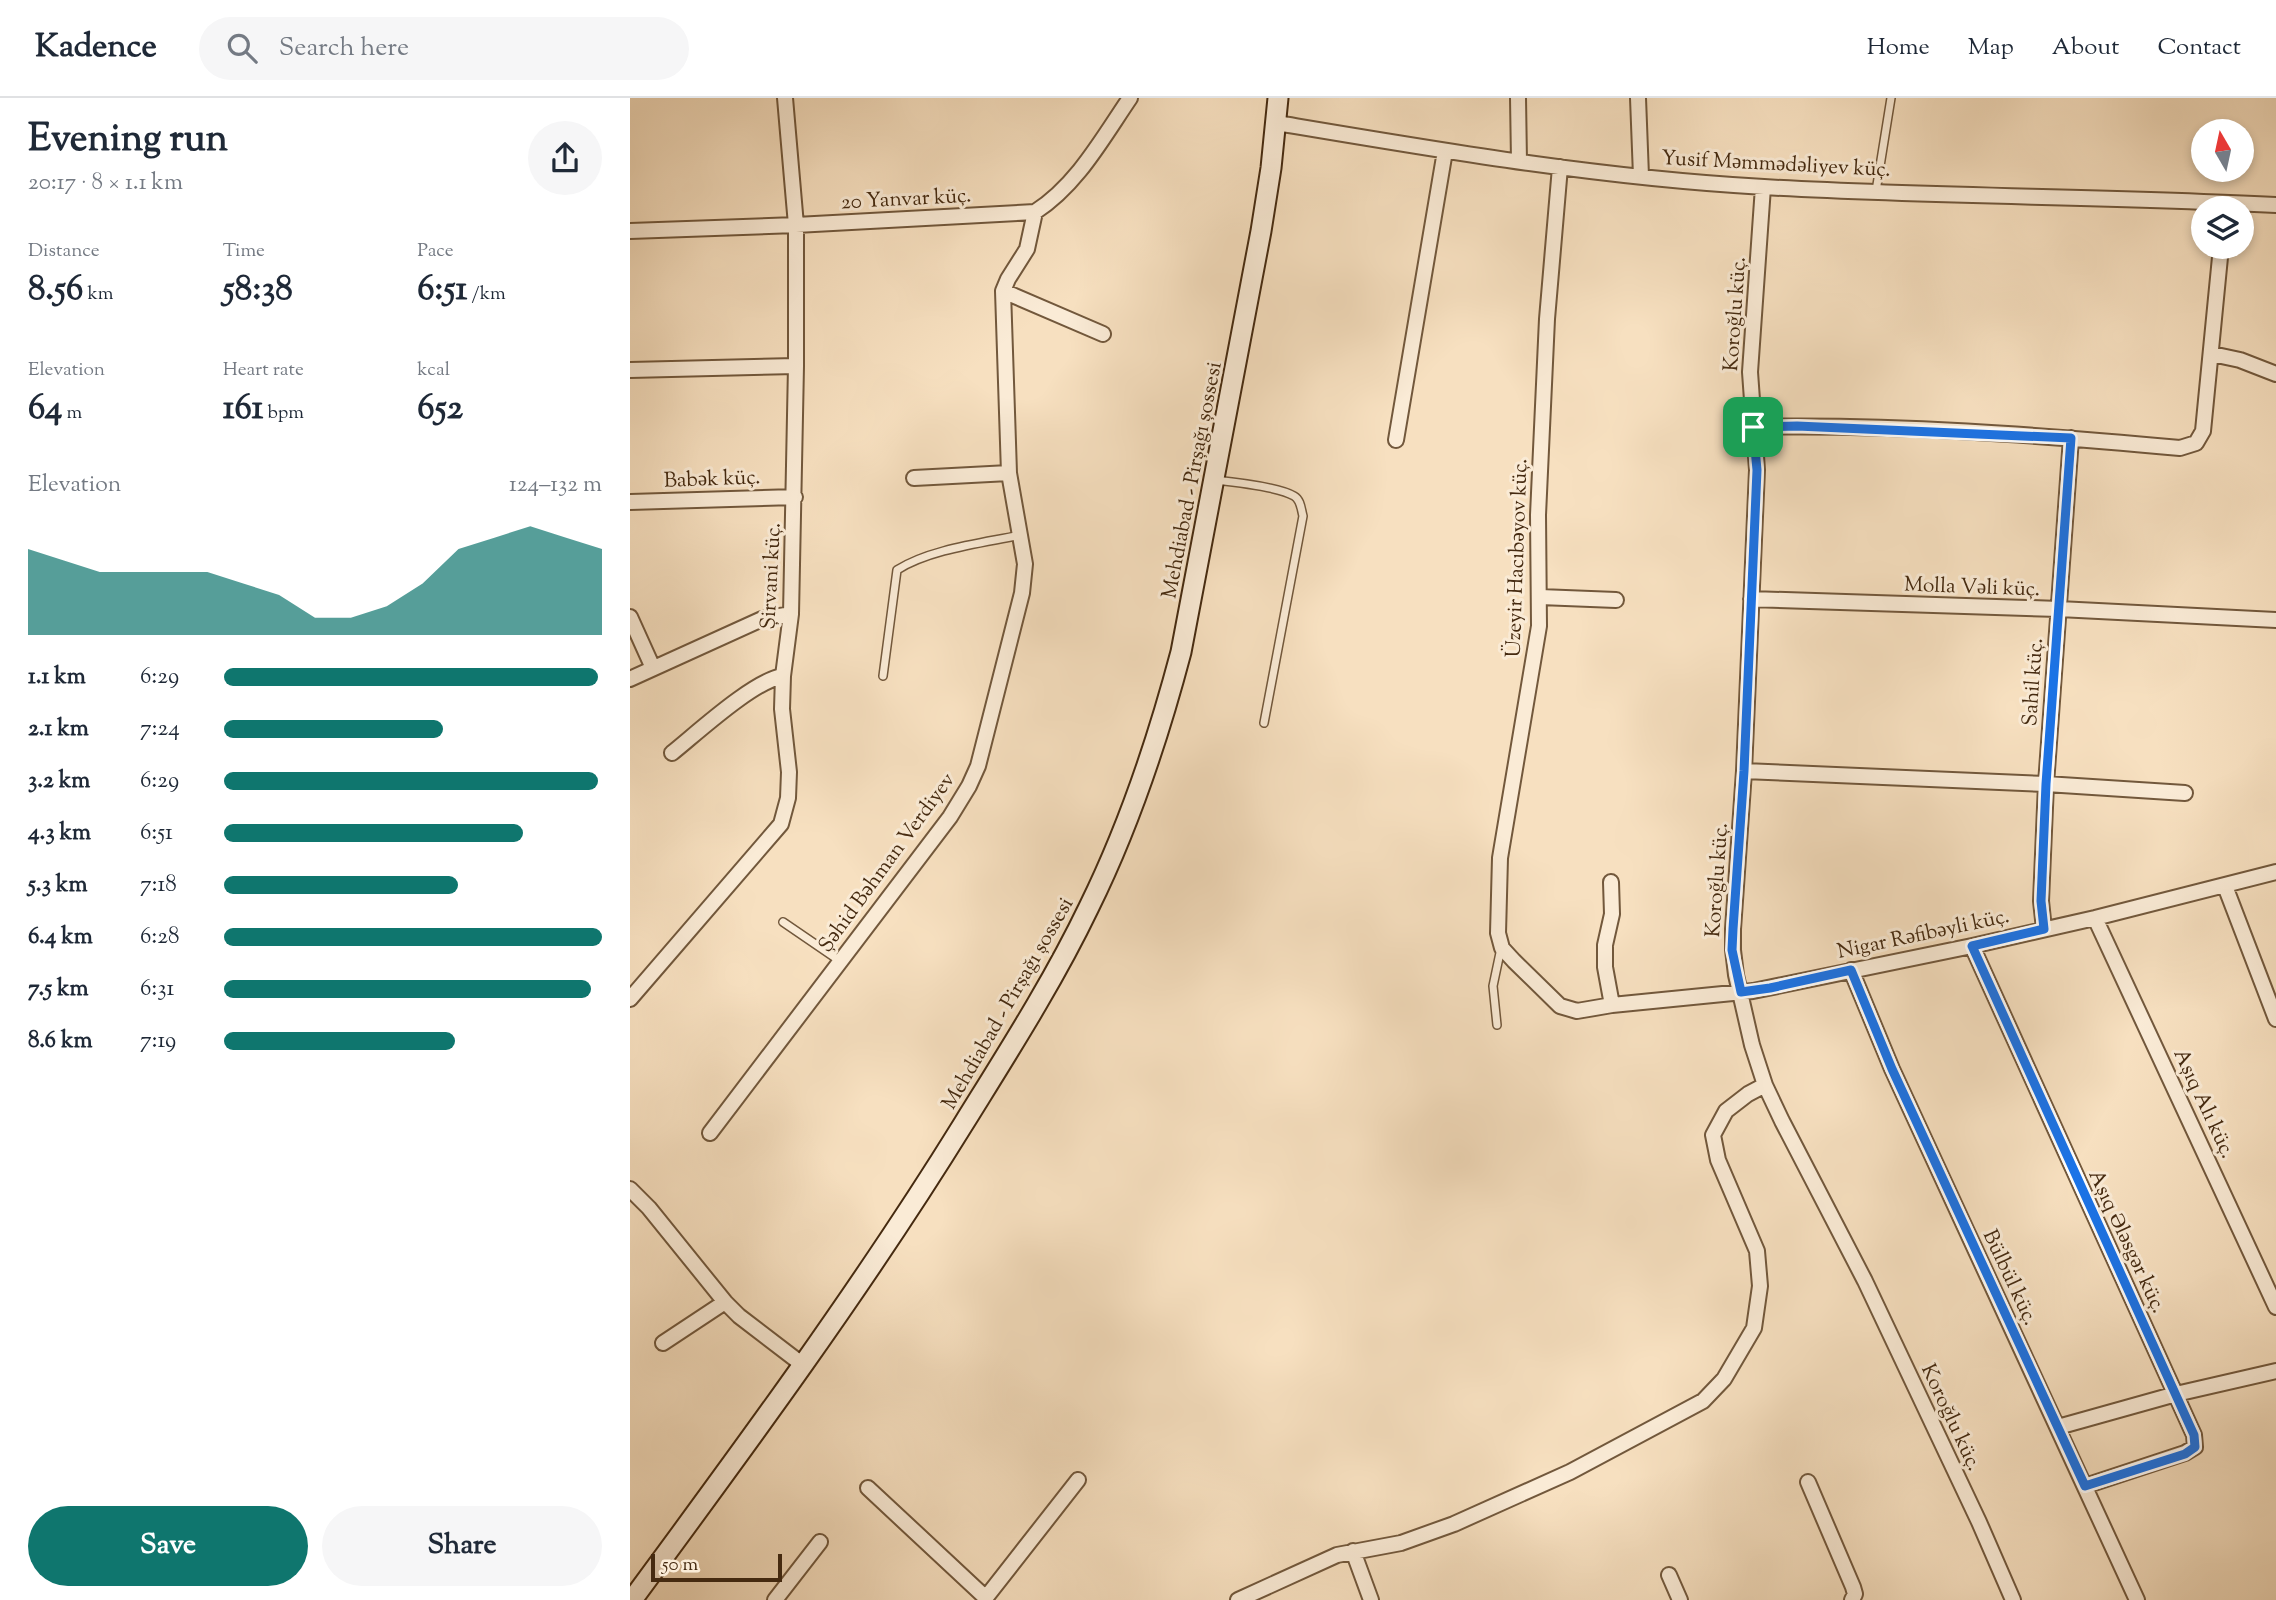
<!DOCTYPE html>
<meta charset="utf-8">
<style>
body{margin:0;font-family:"Sorts Mill Goudy",serif;background:#f6f6f7;color:#1f2937;height:100vh;display:flex;flex-direction:column;font-size:26px;white-space:nowrap}
*{box-sizing:border-box;margin:0}
p{font-size:23px;color:#747a83}
.icon{flex:none;width:38px;height:38px;fill:none;stroke:currentColor;stroke-width:2;stroke-linecap:round;stroke-linejoin:round}
.map{position:relative;flex:1;overflow:hidden}
.panel{display:flex;flex-direction:column;background:#fff;width:630px}
.panel>*{flex:none}
.needle{width:46px;rotate:351deg}
.tools{position:absolute;left:1561px;top:21px;display:grid;gap:14px}
.tools a{display:grid;place-items:center;width:63px;height:63px;border-radius:50%;background:#fff;box-shadow:0 4px 10px #0003;font-size:35px}
.scale{position:absolute;left:21px;bottom:18px;width:131px;box-sizing:border-box;padding-left:7px;border:4px solid #452a10;border-top:0;font-size:19px;line-height:24px;white-space:nowrap;color:#452a10;-webkit-text-stroke:5px #faebd6;paint-order:stroke}
.pin{position:absolute;display:grid;place-items:center;width:60px;height:60px;color:#fff;margin:-30px;border-radius:14px;box-shadow:0 4px 10px #0006}
.round{display:grid;place-items:center;flex:none;width:74px;height:74px;border-radius:37px;background:#f6f6f7}
.overview{display:flex;align-items:center;justify-content:space-between;height:119px;padding:0 28px}
h1{font-size:38px;font-weight:800;line-height:52px}
.figures{display:grid;grid-template-columns:repeat(3,1fr);gap:10px;height:119px;padding:7px 28px}
.figures div{display:grid;align-content:center}
.figures b{font-size:35px;font-weight:800}
.figures small{font-size:19px;font-weight:400}
.figures p{font-size:19px}
.chart{height:196px;padding:14px 28px}
.chart p{display:flex;justify-content:space-between}
.chart svg{width:100%;height:126px;margin-top:7px;fill:#0f766e;opacity:.7}
.action{display:flex;gap:14px;margin-top:auto;padding:14px 28px}
.action a{flex:1;height:80px;border-radius:42px;background:#0f766e;color:#fff;font-size:28px;font-weight:800;line-height:80px;text-align:center}
.action a+a{background:#f6f6f7;color:#1f2937}
ul{padding:0 28px;list-style:none;font-size:23px}
li{display:grid;grid-template-columns:112px 84px 1fr;align-items:center;height:52px}
li i{height:18px;border-radius:9px;background:#0f766e}
header{display:flex;align-items:center;gap:42px;box-sizing:border-box;height:98px;padding:0 35px;background:#fff;border-bottom:2px solid #e0e1e3}
header strong{font-size:33px}
nav{display:flex;gap:38px;margin-inline-start:auto;font-size:24px}
.search{width:490px;height:63px;background:#f6f6f7;display:flex;align-items:center;gap:18px;box-sizing:border-box;padding:0 24px;border-radius:38px;color:#747a83;font-size:26px}
main{display:flex;flex:1;min-height:0}
.map>svg:first-child{display:block}
.lines{fill:none;stroke-linecap:round;stroke-linejoin:round}
.lane-casing{stroke:#72583c;stroke-width:10}
.street-casing{stroke:#72583c;stroke-width:18}
.secondary-casing{stroke:#452a10;stroke-width:23}
.lane{stroke:#faebd6;stroke-width:7}
.street{stroke:#faebd6;stroke-width:14}
.secondary{stroke:#faebd6;stroke-width:19}
.route-casing{stroke:#fff;stroke-width:14}
.route{stroke:#1a73e8;stroke-width:9}
.labels{text-anchor:middle;stroke-width:6;stroke-linejoin:round;paint-order:stroke}
.street-label{font-size:21px;fill:#452a10;stroke:#faebd6}
</style>
<header>
<strong>Kadence</strong>
<div class="search"><svg class="icon" aria-label="search" viewBox="0 0 24 24"><circle cx="10" cy="10" r="6"/><path d="M15 15l6 6"/></svg>Search here</div>
<nav><a>Home</a><a>Map</a><a>About</a><a>Contact</a></nav>
</header>
<main>
<section class="panel">
<div class="overview"><div><h1>Evening run</h1><p>20:17 · 8 × 1.1 km</p></div><a class="round"><svg class="icon" aria-label="share" viewBox="0 0 24 24"><path d="M12 15V3M7 8l5-5 5 5M5 13v7h14v-7"/></svg></a></div>
<div class="figures">
<div><p>Distance</p><b>8.56<small> km</small></b></div>
<div><p>Time</p><b>58:38</b></div>
<div><p>Pace</p><b>6:51<small> /km</small></b></div>
</div>
<div class="figures">
<div><p>Elevation</p><b>64<small> m</small></b></div>
<div><p>Heart rate</p><b>161<small> bpm</small></b></div>
<div><p>kcal</p><b>652</b></div>
</div>
<div class="chart"><p><span>Elevation</span>124–132 m</p>
<svg viewBox="0 0 160 44" preserveAspectRatio="none"><path d="M0 44V14L10 18L20 22L30 22L40 22L50 22L60 26L70 30L80 38L90 38L100 34L110 26L120 14L130 10L140 6L150 10L160 14V44z"/></svg>
</div>
<ul>
<li><b>1.1 km</b>6:29<i style="width:99%"></i></li>
<li><b>2.1 km</b>7:24<i style="width:58%"></i></li>
<li><b>3.2 km</b>6:29<i style="width:99%"></i></li>
<li><b>4.3 km</b>6:51<i style="width:79%"></i></li>
<li><b>5.3 km</b>7:18<i style="width:62%"></i></li>
<li><b>6.4 km</b>6:28<i style="width:100%"></i></li>
<li><b>7.5 km</b>6:31<i style="width:97%"></i></li>
<li><b>8.6 km</b>7:19<i style="width:61%"></i></li>
</ul>
<div class="action"><a>Save</a><a>Share</a></div>
</section>
<div class="map">
<svg width="1646" height="1502" viewBox="0 0 1646 1502">
<rect width="100%" height="100%" fill="#f7e0c0"/>
<filter id="stains"><feTurbulence type="fractalNoise" baseFrequency=".00286" numOctaves="4"/><feColorMatrix values="0 0 0 0 .2 0 0 0 0 .09 0 0 0 0 .02 0 0 0 .5 -.17"/></filter>
<radialGradient id="worn" r=".72"><stop offset=".6" stop-color="#630" stop-opacity="0"/><stop offset="1" stop-color="#630" stop-opacity=".3"/></radialGradient>
<g class="lines">
<g class="lane-casing">
<path id="lane" d="M1246,93L1261,0
M585,382C604,384 649,389 664,398C671,402 671,411 673,418L634,625
M253,578L267,472C300,451 353,445 391,437
M153,824L210,863
M867,927L863,888L871,850"/>
</g>
<g class="street-casing">
<path id="street" d="M888,0L889,63
M1008,0L1011,78
M647,25C808,52 970,80 1134,89C1304,99 1475,98 1646,107
M930,69L917,221L908,417L909,528L870,760L868,835L872,850L884,863L930,908L947,913L982,907L1123,893L1342,848L1465,820L1646,774
M1133,89L1120,274L1127,372L1114,673L1103,831V852L1106,877L1122,947L1135,987L1152,1023L1235,1183L1349,1424L1383,1502
M0,133L166,127L405,114C447,87 472,41 500,0
M373,193L473,236
M1582,256L1610,262L1646,276
M0,272L166,268
M1123,329C1264,326 1410,337 1550,350L1566,345L1573,333L1591,149
M766,342L815,53
M284,380L379,375
M0,404L165,399
M910,499L986,502
M1121,501L1429,511L1646,522
M0,519L23,570
M0,581L132,521L161,516
M42,655C67,635 123,583 153,578
M1114,673L1416,686L1555,695
M981,784L982,816L975,847V869L982,907
M1595,788L1646,921
M1465,820L1646,1209
M1414,831L1411,803L1416,686L1441,340
M1342,848L1564,1337L1565,1349L1555,1355L1455,1388
M1221,872L1262,971L1507,1502
M0,901L151,726L158,700L159,674L152,611L153,578L161,516L166,268V127L155,0
M80,1035L320,719L339,688L348,668L392,495L395,466L379,375L373,193L378,181L397,151L405,114
M0,1091L19,1110L95,1204L109,1218L173,1267
M33,1245L95,1204
M1428,1329L1546,1296L1646,1273
M1178,1384L1223,1489L1225,1496L1222,1502
M238,1390L356,1500
M723,1453L741,1502
M1039,1477L1050,1502
M145,1502L190,1444
M354,1502L448,1382
M608,1502L707,1457L771,1445L824,1426L940,1374L1073,1303L1094,1281L1124,1230L1130,1188L1127,1153L1088,1062L1083,1037L1096,1013L1118,996L1135,987"/>
</g>
<g class="secondary-casing">
<path id="secondary" d="M2,1502C117,1346 232,1190 334,1025C378,954 423,884 459,809C499,728 528,641 551,554L631,133L641,70L648,0"/>
</g>
<use href="#lane" class="lane"/>
<use href="#street" class="street"/>
<use href="#secondary" class="secondary"/>
</g>
<g class="lines">
<g class="route-casing">
<path id="route" d="M1167,328L1441,340L1416,686L1411,803L1414,831L1342,848L1564,1337L1565,1349L1555,1356L1455,1388L1262,971L1221,872L1140,890L1111,894L1102,852L1103,831L1114,673L1127,372L1123,329Z"/>
</g>
<use href="#route" class="route"/>
</g>
<g class="labels">
<g class="street-label">
<text transform="translate(1146 65) rotate(3)" y="7">Yusif Məmmədəliyev küç.</text>
<text transform="translate(276 100) rotate(-3)" y="7">20 Yanvar küç.</text>
<text transform="translate(1104 216) rotate(-86)" y="7">Koroğlu küç.</text>
<text transform="translate(82 380) rotate(-2)" y="7">Babək küç.</text>
<text transform="translate(561 382) rotate(-79)" y="7">Mehdiabad - Pirşağı şossesi</text>
<text transform="translate(886 460) rotate(-88)" y="7">Üzeyir Hacıbəyov küç.</text>
<text transform="translate(140 478) rotate(-87)" y="7">Şirvani küç.</text>
<text transform="translate(1342 488) rotate(2)" y="7">Molla Vəli küç.</text>
<text transform="translate(1402 584) rotate(-86)" y="7">Sahil küç.</text>
<text transform="translate(256 764) rotate(-54)" y="7">Şəhid Bəhman Verdiyev</text>
<text transform="translate(1086 782) rotate(-86)" y="7">Koroğlu küç.</text>
<text transform="translate(1293 835) rotate(-12)" y="7">Nigar Rəfibəyli küç.</text>
<text transform="translate(377 905) rotate(-60)" y="7">Mehdiabad - Pirşağı şossesi</text>
<text transform="translate(1575 1005) rotate(65)" y="7">Aşıq Alı küç.</text>
<text transform="translate(1498 1143) rotate(65)" y="7">Aşıq Ələsgər küç.</text>
<text transform="translate(1381 1179) rotate(65)" y="7">Bülbül küç.</text>
<text transform="translate(1322 1319) rotate(65)" y="7">Koroğlu küç.</text>
</g>
</g>
<rect width="100%" height="100%" filter="url(#stains)"/>
<rect width="100%" height="100%" fill="url(#worn)"/>
</svg>
<div class="tools">
<a><svg class="needle" viewBox="-14 -14 28 28"><path d="M0-13l5 13h-10z" fill="#e53935"/><path d="M0 13l5-13h-10z" fill="#747a83"/></svg></a>
<a><svg class="icon" aria-label="layers" viewBox="0 0 24 24"><path d="M12 4l9 5-9 5-9-5zM3 14l9 5 9-5"/></svg></a>
</div>
<div class="scale">50 m</div>
<div class="pin" style="left:1123px;top:329px;background:#1e9e55"><svg class="icon" aria-label="arrive" viewBox="0 0 24 24"><path d="M6 21V4h12l-3 4 3 4H6"/></svg></div>
</div>
</main>
